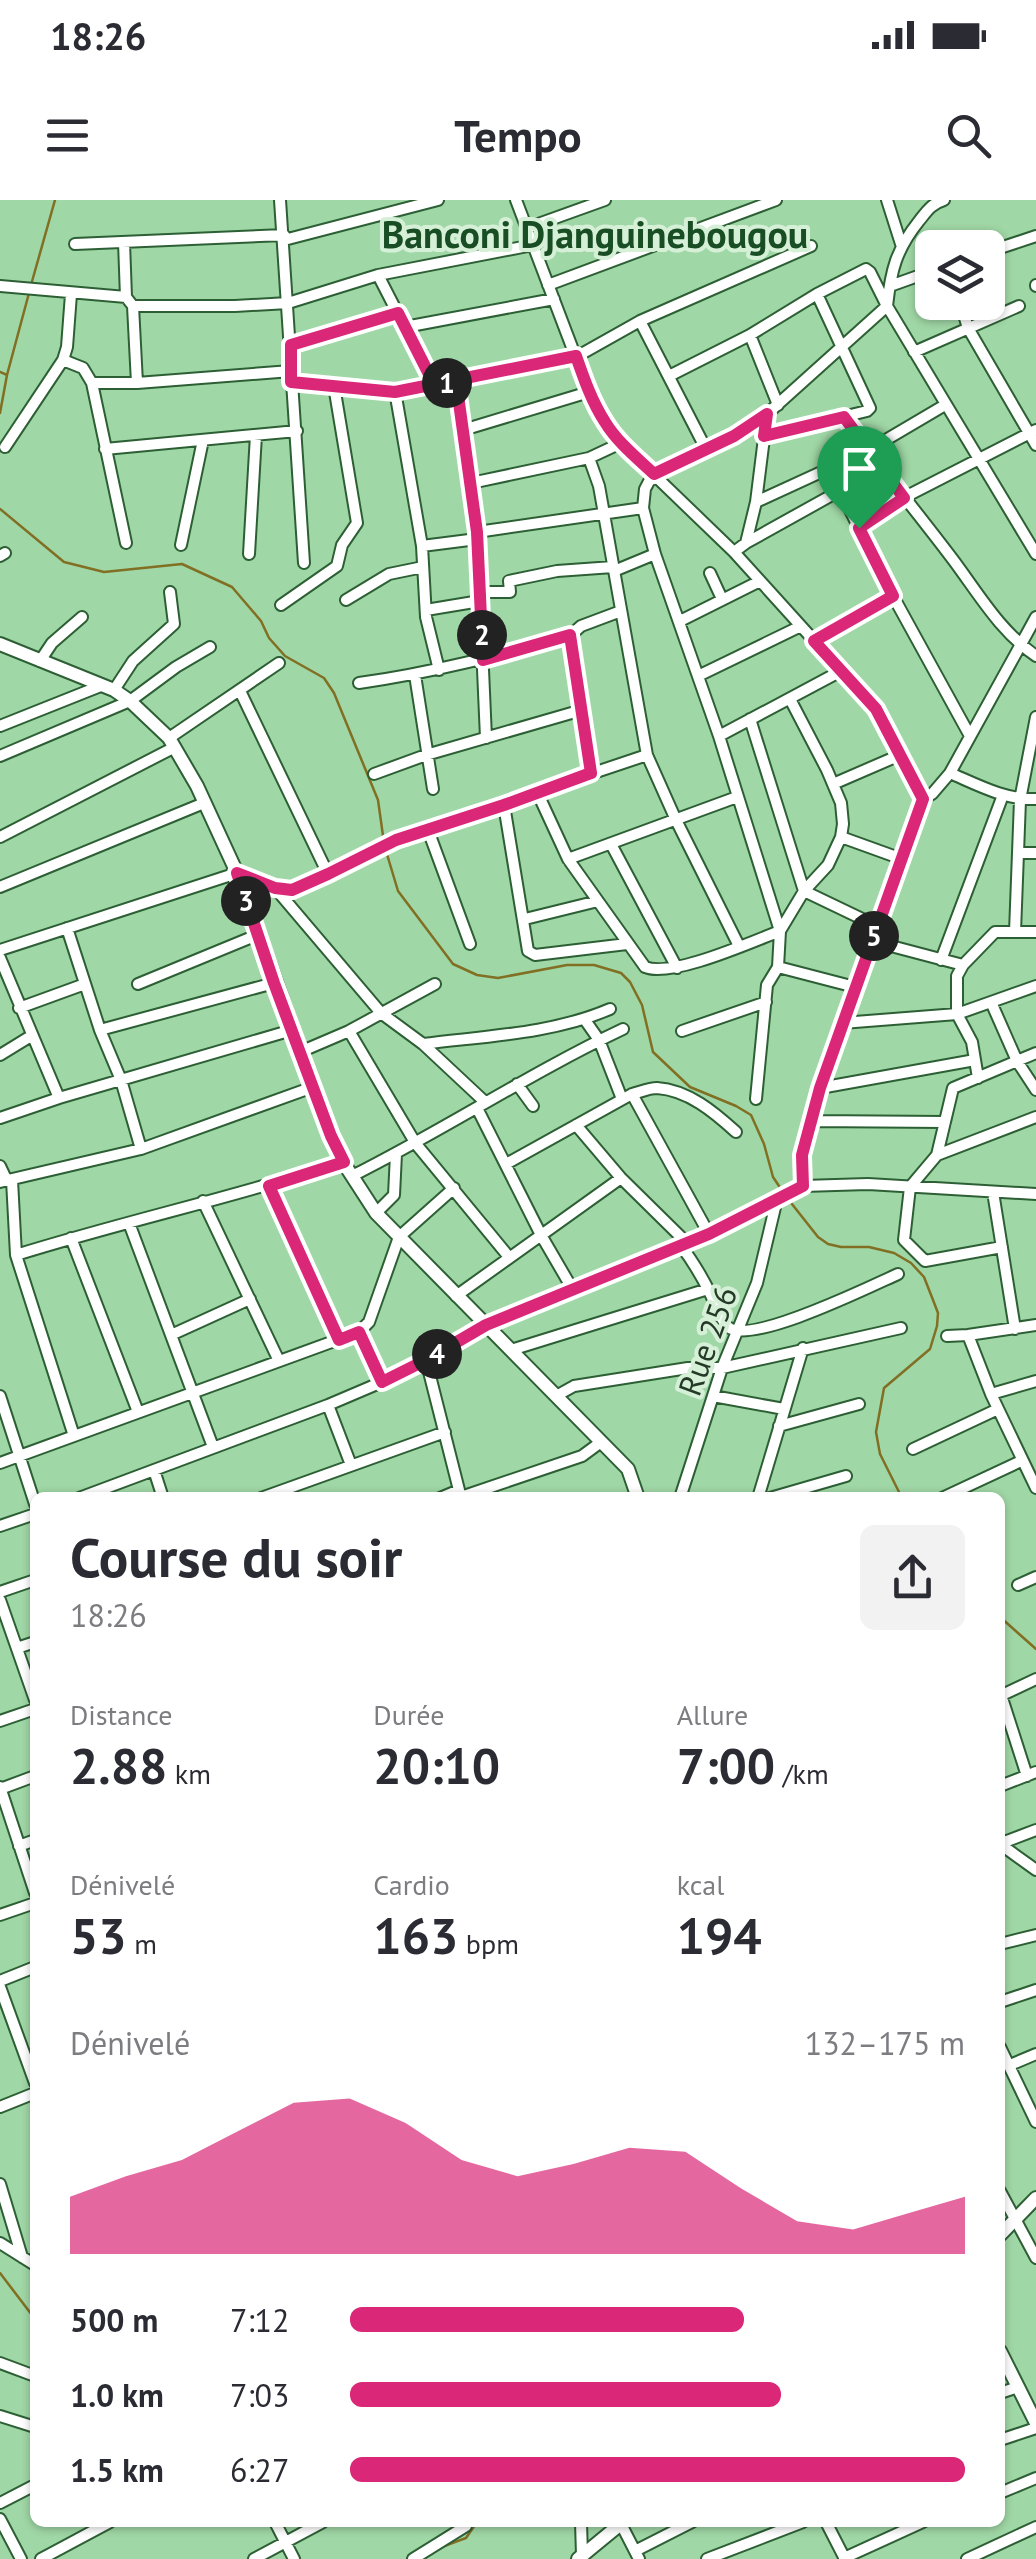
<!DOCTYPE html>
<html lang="fr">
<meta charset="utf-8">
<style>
body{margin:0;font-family:"PT Sans",sans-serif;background:#f2f2f3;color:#2b2b33;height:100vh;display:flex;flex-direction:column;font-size:38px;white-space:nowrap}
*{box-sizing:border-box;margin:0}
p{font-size:32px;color:#7c7c81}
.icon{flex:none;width:55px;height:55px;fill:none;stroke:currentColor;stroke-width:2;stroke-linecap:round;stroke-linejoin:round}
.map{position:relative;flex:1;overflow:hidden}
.sheet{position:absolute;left:30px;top:1292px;width:975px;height:1035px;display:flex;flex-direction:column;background:#fff;border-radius:15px;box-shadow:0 2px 8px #0004}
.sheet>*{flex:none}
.fabs{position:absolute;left:915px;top:30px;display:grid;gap:20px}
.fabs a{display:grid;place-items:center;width:90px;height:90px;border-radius:15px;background:#fff;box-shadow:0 2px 8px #0004;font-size:50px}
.pin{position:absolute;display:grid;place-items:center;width:85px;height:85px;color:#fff;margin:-102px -42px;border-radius:50% 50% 50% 0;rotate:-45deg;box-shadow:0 0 10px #0007}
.pin .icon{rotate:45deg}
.km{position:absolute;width:50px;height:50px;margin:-25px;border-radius:50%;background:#222;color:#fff;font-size:28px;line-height:50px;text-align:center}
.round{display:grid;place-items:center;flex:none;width:105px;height:105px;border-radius:15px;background:#f2f2f3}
.head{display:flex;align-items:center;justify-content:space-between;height:170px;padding:0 40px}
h1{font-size:55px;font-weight:700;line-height:75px}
.metrics{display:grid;grid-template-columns:repeat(3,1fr);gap:15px;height:170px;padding:10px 40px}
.metrics div{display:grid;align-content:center}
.metrics b{font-size:50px;font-weight:700}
.metrics small{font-size:28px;font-weight:400}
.metrics p{font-size:28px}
.chart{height:280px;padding:20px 40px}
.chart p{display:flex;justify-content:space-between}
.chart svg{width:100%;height:180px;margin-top:10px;fill:#db2777;opacity:.7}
ul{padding:0 40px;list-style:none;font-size:32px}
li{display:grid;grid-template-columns:160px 120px 1fr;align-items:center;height:75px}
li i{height:25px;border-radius:12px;background:#db2777}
.status{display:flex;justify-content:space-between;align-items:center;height:70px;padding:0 50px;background:#fff;direction:ltr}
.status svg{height:28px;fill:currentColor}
header{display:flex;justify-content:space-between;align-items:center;height:130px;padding:0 40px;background:#fff;font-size:45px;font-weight:700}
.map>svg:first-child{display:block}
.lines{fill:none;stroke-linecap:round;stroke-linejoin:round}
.stream{stroke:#816f24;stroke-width:2.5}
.minor-casing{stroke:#2d5f35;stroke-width:14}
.major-casing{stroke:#2d5f35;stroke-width:16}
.minor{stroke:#fff;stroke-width:10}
.major{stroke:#fff;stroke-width:12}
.route-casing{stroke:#fff;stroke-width:20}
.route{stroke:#db2777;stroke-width:12}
.labels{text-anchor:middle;stroke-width:8;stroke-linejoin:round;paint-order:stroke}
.street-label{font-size:32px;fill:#243a27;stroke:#d5f0d7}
.quarter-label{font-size:38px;font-weight:bold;fill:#194d24;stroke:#d5f0d7}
</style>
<div class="status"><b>18:26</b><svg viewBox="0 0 49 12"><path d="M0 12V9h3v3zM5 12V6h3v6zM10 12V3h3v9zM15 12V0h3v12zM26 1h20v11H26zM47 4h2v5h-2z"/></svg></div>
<header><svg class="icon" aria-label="menu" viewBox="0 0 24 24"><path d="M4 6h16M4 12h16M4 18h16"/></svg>Tempo<svg class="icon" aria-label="search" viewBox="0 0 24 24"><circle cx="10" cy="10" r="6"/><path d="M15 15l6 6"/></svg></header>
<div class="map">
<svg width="1036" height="2359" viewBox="0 0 1036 2359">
<rect width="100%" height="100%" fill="#a0d7a6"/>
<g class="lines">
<path class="stream" d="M31,85L55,0
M0,172L7,175L0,213
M7,175L29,93
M0,309L64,362L104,372L182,364L232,387L261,421L269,438L285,456L324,478L334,493L378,600L384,643
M386,651L398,691L453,764L477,775L498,778L567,765H594L621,773L630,782L642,805L653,852L690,887L736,906L751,915L764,944L773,977L783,992
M788,999L818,1037L828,1044L841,1047H869L894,1053L911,1063L924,1077L933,1100L938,1113L937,1126L930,1149L884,1188L876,1232L880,1254L902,1298
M1000,1417L1036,1449
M0,2073L35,2119
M439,2348L466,2338L477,2322"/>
<g class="minor-casing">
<path id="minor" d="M280,0L304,363
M516,0L589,192L605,223L621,243L734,352L876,509L923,599
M887,0L901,44
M527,28L605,0
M284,40L438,0
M124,42L126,97L133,106H235L288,103L378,75L533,45
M75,44L284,35
M988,52L1036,36
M378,75L435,186
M548,85L776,0
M1036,85V86
M0,86L126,97
M890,86L932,71
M960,102L968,128L1036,245
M133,106L137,183
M640,121L706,249
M405,127L554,99
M750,135L778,205
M291,145L397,113
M914,152L1019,106
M63,160L83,168L92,183
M669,176L750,135L817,94L866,69L870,72L887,106L1036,354
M456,181L477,332L486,538
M291,182L395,191L435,186L576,157L640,121L811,46
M395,191L422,346L426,417L439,470
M844,217C879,267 918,313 954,361C980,396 1000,431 1036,456
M463,230L589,192
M764,236L867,211L870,208L817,94
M5,247L63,160L67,147L71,94
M105,249L297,231
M589,258L599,286L647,555L676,620L739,746
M471,283L589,258L621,243
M756,302L867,251L945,205
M847,304L893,396L970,536
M859,328L903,298L1036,230
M477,332L643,308
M126,343L92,183H137L291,171
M746,343L841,290
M181,345L203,240
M422,346L477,339
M734,352L746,343L756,302L767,214
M249,354L256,235
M0,356L5,353
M614,371L655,354
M710,373L722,399
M480,392H510L509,381L557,371L613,367
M346,400L389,374L423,367
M281,405L337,366L342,345L357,323L334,186
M426,410L480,401
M680,421L760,381
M571,435L591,573
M814,441L893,396
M40,461L52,443L82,417
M415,475L433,589
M698,476L801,426
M359,483C431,473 500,455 571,435L581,426L621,411
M114,490L133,461L174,424L170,392
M240,491L328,674
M750,519L804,691L877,726
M0,526L103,485
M719,536L841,471
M169,538L279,463
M0,556L130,501L176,467L210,447
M950,573C978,585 1005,600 1036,599
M374,574L426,555L582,510
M833,584L900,555
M538,594L568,659L645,767C671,778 751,742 780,731L719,536L655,354L643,308L645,289L653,274L734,236L767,214L887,106C891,70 896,50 919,21C927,11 931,4 944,0
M923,599L932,594L950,573L1036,417
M504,605L528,751L535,755L627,744
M428,630L470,744
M0,637L175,547
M841,637L902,659
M611,644L677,768
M1018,653H1036
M568,659L737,597
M0,687L204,603
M275,688L381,813L423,844L485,902
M525,719L598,701
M67,728L100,830L121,880L141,949
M1015,732L1020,600L1036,517
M872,741L963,765
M0,750L237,673L275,688L292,690L328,674L396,639L647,555
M0,758L59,898
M941,760L1003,595
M778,767L855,787
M138,784L257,735
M991,802L1017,861L1036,890
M19,808L85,784
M585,820L599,840L622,899
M842,823L957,814L1036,786
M100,830L274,783
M349,831L416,944L509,1057
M682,831L766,802
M423,844C485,836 552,834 610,809
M300,852L349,831L435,784
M0,855L31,836
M978,878L972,842L957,814V776L963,765L995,732H1036
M517,884L533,906
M820,888L975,860
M632,894L709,1034
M756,899L767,785L778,767L780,731L804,691L828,665L841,637L843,624L841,603L827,570L790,499
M477,908L541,1035L573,1090
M0,918L59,898L292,830
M811,921L945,922
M576,925L621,978L687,1043
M937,955L953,888L1036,853
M506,964L632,894C640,892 649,888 657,888C688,890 714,912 736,932
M0,966L7,981
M352,976C444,930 530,873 623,829
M12,980L16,1055L74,1236
M0,982L141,949L313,887
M269,986L339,1139
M803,986L802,955L820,888L923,599
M993,992L1015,1129
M203,1001L279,1161
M376,1013L394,995L396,954
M129,1023L213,1247
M71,1038L138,1212
M681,1046C692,1060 702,1077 710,1093C715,1103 720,1120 728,1127C750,1146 871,1086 898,1074
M1002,1047L925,1061L904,1040L910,987L937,955L1036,917
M16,1055C125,1021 235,997 343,962
M456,1096L621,978
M359,1132L382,1182
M171,1135L250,1099
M968,1135L991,1194L1036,1288
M947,1136L968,1135L1036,1125
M511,1150L708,1089
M426,1160L461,1298
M991,1194L1036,1181
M0,1196L35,1304
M556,1196L574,1186L688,1168H722L901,1128
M713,1196L784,1209
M328,1205L351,1265
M779,1226L859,1204
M913,1249L998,1209
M0,1263L359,1132L369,1122L399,1037L454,988
M154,1270L163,1298
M461,1297L582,1256L601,1242
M79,1298L328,1205L382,1182L426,1160L486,1125L709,1034L803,986L868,984L1036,994
M261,1298L445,1232
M440,1298L459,1290
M680,1298L722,1168L757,1083L777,999
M758,1298L803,1148
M770,1298L846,1276
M942,1298L1021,1261
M0,1326L35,1314
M1018,1385L1036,1377
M0,1392L35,1380
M0,1400L35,1500
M17,1448L35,1442
M1001,1495L1027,1576
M1000,1496L1036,1479
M0,1521L35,1509
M1000,1586L1036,1572
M0,1587L35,1693
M0,1589L35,1576
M1000,1641H1007L1036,1630
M1000,1644L1036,1670
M19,1646L35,1640
M0,1715L35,1703
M1000,1744L1036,1735
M0,1781L35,1767
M0,1787L35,1883
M1000,1802L1036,1790
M1000,1847L1036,1922
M1010,1865L1036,1854
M0,1907L35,1893
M0,1984L22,2057
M1000,1991L1036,2058
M0,2043L35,2065
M0,2163L35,2176
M1000,2193L1018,2187
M0,2216L35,2227
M1000,2240L1036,2228
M1000,2293L1036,2278
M0,2303L35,2285
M0,2319L21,2359
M275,2322L294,2359
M581,2322L582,2355
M826,2322L845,2359
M621,2324L639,2359
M635,2351L692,2322
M844,2358L923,2322
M41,2359L110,2322
M254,2359L323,2322
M413,2359L466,2326
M707,2359L803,2322
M967,2359L1036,2327"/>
</g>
<g class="major-casing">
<path id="major" d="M0,444L114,490L130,501L169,538L197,586L237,673L331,936L343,962L376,1013L628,1269L638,1298
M1000,2035L1036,1998
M1000,2151L1036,2223
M578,2359L623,2322"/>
</g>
<use href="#minor" class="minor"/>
<use href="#major" class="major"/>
</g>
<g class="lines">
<g class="route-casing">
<path id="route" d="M859,328L904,298L844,217L764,236L767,214L734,236L654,274C637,258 617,242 605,222C592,202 584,179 576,156L395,192L291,182V145L398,113L435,186L456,181L477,332L483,460L570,435L591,573L504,605L396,640L328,674L292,690L275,688L237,673L274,783L331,936L344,962L269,986L339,1140L359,1132L382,1182L426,1160L486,1125L709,1034L803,986L802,955L820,888L923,599L876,509L814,441L893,396L859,328"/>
</g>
<use href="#route" class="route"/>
</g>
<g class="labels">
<g class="street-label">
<text transform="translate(708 1141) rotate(-70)" y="11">Rue 256</text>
</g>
<g class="quarter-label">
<text x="595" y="48">Banconi Djanguinebougou</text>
</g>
</g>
</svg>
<div class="fabs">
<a><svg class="icon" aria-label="layers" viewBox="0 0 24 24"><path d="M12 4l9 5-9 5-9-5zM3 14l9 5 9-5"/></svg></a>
</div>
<div class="pin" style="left:859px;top:328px;background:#1e9e55"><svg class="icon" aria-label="arrive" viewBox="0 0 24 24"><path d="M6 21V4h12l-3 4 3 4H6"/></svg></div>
<b class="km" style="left:447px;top:183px">1</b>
<b class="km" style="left:482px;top:435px">2</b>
<b class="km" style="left:246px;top:701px">3</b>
<b class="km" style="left:437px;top:1154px">4</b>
<b class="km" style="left:874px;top:736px">5</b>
<section class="sheet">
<div class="head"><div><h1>Course du soir</h1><p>18:26</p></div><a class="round"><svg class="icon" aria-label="share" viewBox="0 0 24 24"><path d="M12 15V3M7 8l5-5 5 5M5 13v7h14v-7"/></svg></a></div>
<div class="metrics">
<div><p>Distance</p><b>2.88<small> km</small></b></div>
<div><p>Durée</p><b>20:10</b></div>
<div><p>Allure</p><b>7:00<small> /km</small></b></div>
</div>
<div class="metrics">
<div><p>Dénivelé</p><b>53<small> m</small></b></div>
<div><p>Cardio</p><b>163<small> bpm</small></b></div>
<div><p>kcal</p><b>194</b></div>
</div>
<div class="chart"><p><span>Dénivelé</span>132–175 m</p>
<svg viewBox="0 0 160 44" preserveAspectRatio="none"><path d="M0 44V30L10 25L20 21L30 14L40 7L50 6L60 12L70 21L80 25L90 22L100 18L110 19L120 28L130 36L140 38L150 34L160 30V44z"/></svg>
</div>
<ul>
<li><b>500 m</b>7:12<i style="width:64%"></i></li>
<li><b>1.0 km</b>7:03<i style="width:70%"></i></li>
<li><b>1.5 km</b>6:27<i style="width:100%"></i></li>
</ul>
</section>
</div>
